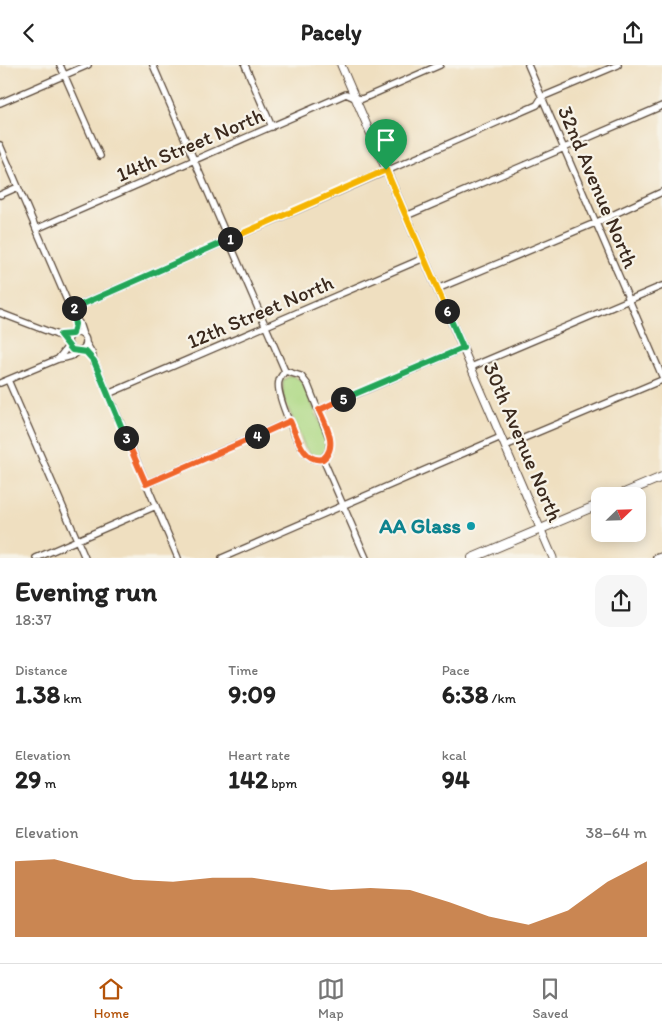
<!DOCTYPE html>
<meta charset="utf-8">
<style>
body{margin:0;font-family:Itim,sans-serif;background:#f6f6f6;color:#222;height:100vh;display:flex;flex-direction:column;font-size:19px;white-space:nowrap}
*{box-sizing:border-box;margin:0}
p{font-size:16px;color:#767676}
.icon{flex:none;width:28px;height:28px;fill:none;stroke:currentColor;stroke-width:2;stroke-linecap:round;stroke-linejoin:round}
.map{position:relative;height:493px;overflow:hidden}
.drawer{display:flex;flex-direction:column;background:#fff;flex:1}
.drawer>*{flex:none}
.needle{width:32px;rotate:67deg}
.buttons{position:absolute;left:591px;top:422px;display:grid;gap:10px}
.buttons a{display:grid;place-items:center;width:55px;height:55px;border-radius:10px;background:#fff;box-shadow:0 2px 12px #0003;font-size:25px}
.pin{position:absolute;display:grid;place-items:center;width:42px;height:42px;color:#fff;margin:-51px -21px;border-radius:50% 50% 50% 0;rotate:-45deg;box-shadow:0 0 5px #0007}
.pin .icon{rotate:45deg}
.km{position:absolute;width:25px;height:25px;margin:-12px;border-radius:50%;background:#222;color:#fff;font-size:14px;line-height:25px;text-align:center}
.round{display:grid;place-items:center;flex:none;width:52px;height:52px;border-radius:15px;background:#f6f6f6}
.overview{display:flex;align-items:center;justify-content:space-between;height:85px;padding:0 15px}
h1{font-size:28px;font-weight:700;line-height:38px}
.figures{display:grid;grid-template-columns:repeat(3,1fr);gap:8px;height:85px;padding:5px 15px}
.figures div{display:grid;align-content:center}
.figures b{font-size:25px;font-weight:700}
.figures small{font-size:14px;font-weight:400}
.figures p{font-size:14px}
.chart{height:140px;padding:10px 15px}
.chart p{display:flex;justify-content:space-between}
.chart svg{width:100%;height:90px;margin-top:5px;fill:#b45309;opacity:.7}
header{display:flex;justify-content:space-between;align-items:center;height:65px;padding:0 15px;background:#fff;font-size:22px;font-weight:700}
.menu{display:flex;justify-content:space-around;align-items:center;height:70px;border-top:1px solid #e0e0e0;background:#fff;font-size:14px;color:#767676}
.menu a{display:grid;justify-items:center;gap:2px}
.menu .active{color:#b45309}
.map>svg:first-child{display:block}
.green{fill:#aed985;stroke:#748252}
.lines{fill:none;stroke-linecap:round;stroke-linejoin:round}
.minor-casing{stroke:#564536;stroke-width:8}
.tertiary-casing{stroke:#564536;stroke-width:9}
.secondary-casing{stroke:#564536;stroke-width:10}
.minor{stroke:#fff;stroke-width:5.5}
.tertiary{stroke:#fff;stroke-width:7}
.secondary{stroke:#fff;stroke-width:8}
.split-1-casing{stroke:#fff;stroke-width:10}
.split-2-casing{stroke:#fff;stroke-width:10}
.split-3-casing{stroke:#fff;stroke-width:10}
.split-4-casing{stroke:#fff;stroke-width:10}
.split-5-casing{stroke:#fff;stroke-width:10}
.split-6-casing{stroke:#fff;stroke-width:10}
.split-7-casing{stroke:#fff;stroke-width:10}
.split-1{stroke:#f5b400;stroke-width:6}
.split-2{stroke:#22a559;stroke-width:6}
.split-3{stroke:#22a559;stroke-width:6}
.split-4{stroke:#f0652b;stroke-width:6}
.split-5{stroke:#f0652b;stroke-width:6}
.split-6{stroke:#22a559;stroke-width:6}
.split-7{stroke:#f5b400;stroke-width:6}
.culture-dot{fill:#0f9aa8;stroke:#f7f3e8;stroke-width:2}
.labels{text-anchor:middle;stroke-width:4.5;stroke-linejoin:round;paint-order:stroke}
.street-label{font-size:21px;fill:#3b2a1e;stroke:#f7f3e8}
.culture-label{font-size:21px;font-weight:bold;fill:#0d838f;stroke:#f7f3e8;text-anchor:end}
</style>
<header><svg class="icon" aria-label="back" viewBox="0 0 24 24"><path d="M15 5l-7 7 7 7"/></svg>Pacely<svg class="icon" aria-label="share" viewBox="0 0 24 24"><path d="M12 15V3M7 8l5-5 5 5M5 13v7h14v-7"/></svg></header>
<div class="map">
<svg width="662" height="493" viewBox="0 0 662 493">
<rect width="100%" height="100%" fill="#f7f3e8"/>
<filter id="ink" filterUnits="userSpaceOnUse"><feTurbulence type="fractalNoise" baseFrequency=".02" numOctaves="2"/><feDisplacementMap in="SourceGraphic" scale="10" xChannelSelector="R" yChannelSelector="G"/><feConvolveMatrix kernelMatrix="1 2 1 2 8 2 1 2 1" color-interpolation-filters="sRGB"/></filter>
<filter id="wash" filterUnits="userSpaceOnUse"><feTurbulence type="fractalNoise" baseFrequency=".0096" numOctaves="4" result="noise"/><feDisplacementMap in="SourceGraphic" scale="20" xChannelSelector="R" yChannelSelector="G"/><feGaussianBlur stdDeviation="1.12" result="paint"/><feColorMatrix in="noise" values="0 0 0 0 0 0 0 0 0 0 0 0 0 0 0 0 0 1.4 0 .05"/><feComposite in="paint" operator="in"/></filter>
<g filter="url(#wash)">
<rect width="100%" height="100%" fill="#efdfc0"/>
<path class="green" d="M290,311H294L302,317L326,371V386L320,391L312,390L305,382L283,331V315Z"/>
</g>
<g filter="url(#ink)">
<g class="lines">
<g class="minor-casing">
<path id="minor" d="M60,0L100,91
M153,0L285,306
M245,0L272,62
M528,0L662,311
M0,38L88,0
M0,80L74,252L79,258L83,270
M0,130L18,122
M406,151L662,41
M36,164L346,29L355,33L362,34L440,0
M437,224L595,158L662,127
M71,244L537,40L542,32L618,0
M0,248L60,271L72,269
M68 277a9 9 0 1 1 18 0a9 9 0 1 1-18 0Z
M86,278L92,288L94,296L178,493
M58,294L69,280
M471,302L662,221
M285,306L301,311L308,320L330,375L329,386L323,394C318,395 313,394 309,391C298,382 275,328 279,316C280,312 283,309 285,306Z
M8,315L85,493
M0,318L58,294C65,293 74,292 78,286
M108,329L424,193
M319,345L463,283
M505,381L662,315
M323,394L366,493
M146,419L290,356
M36,493L156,441
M222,493L501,372
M656,493L662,491"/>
</g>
<g class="tertiary-casing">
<path id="tertiary" d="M341,0L553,493"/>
</g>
<g class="secondary-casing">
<path id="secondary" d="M617,431L662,412
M472,493L600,439"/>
</g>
<use href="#minor" class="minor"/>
<use href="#tertiary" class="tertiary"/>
<use href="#secondary" class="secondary"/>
</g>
</g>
<g class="lines" filter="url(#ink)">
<g class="split-1-casing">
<path id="split-1" d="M230,174L386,105"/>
</g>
<g class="split-2-casing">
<path id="split-2" d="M74,243L230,174"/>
</g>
<g class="split-3-casing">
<path id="split-3" d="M74,243L71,244L75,259L73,269L60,270L72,285L86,287L94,296L126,373"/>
</g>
<g class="split-4-casing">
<path id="split-4" d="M126,373L146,419L257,371"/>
</g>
<g class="split-5-casing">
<path id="split-5" d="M257,371L290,356C297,371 303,398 323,394C339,381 325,359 319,345L343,334"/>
</g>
<g class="split-6-casing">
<path id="split-6" d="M343,334L463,283L447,246"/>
</g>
<g class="split-7-casing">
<path id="split-7" d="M386,105L447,246"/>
</g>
<use href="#split-1" class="split-1"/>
<use href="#split-2" class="split-2"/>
<use href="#split-3" class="split-3"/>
<use href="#split-4" class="split-4"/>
<use href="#split-5" class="split-5"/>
<use href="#split-6" class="split-6"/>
<use href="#split-7" class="split-7"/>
</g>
<circle class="culture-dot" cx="471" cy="461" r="5"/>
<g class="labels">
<g class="street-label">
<text transform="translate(190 80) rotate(-23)" y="7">14th Street North</text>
<text transform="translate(598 122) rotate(67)" y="7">32nd Avenue North</text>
<text transform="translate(260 247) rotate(-23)" y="7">12th Street North</text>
<text transform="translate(523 377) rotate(67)" y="7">30th Avenue North</text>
</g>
<g class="culture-label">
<text x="461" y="468">AA Glass</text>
</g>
</g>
</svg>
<div class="buttons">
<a><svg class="needle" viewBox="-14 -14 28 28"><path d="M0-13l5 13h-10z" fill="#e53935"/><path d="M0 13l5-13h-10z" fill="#767676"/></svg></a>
</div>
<div class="pin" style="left:386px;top:105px;background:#1e9e55"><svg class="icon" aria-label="arrive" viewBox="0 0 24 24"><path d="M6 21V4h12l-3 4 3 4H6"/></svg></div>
<b class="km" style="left:230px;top:174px">1</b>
<b class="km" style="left:74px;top:243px">2</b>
<b class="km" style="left:126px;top:373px">3</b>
<b class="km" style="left:257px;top:371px">4</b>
<b class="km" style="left:343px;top:334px">5</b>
<b class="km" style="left:447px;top:246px">6</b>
</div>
<section class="drawer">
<div class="overview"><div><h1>Evening run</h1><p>18:37</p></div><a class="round"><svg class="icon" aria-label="share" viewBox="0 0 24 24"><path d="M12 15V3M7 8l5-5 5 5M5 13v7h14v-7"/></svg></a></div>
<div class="figures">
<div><p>Distance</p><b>1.38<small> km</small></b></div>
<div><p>Time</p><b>9:09</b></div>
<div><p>Pace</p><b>6:38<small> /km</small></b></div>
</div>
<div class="figures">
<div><p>Elevation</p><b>29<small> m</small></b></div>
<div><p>Heart rate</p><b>142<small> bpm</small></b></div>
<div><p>kcal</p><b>94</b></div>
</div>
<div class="chart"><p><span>Elevation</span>38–64 m</p>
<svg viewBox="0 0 160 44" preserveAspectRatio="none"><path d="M0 44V7L10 6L20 11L30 16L40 17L50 15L60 15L70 18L80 21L90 20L100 21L110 27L120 34L130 38L140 31L150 17L160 7V44z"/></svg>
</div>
</section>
<nav class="menu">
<a class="active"><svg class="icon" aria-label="home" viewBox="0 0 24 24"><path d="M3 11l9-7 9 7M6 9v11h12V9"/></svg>Home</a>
<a><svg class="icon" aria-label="map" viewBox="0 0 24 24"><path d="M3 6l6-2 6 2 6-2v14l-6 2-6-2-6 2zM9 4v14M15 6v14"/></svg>Map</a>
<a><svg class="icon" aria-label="saved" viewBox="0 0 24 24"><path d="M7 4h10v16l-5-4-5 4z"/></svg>Saved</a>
</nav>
